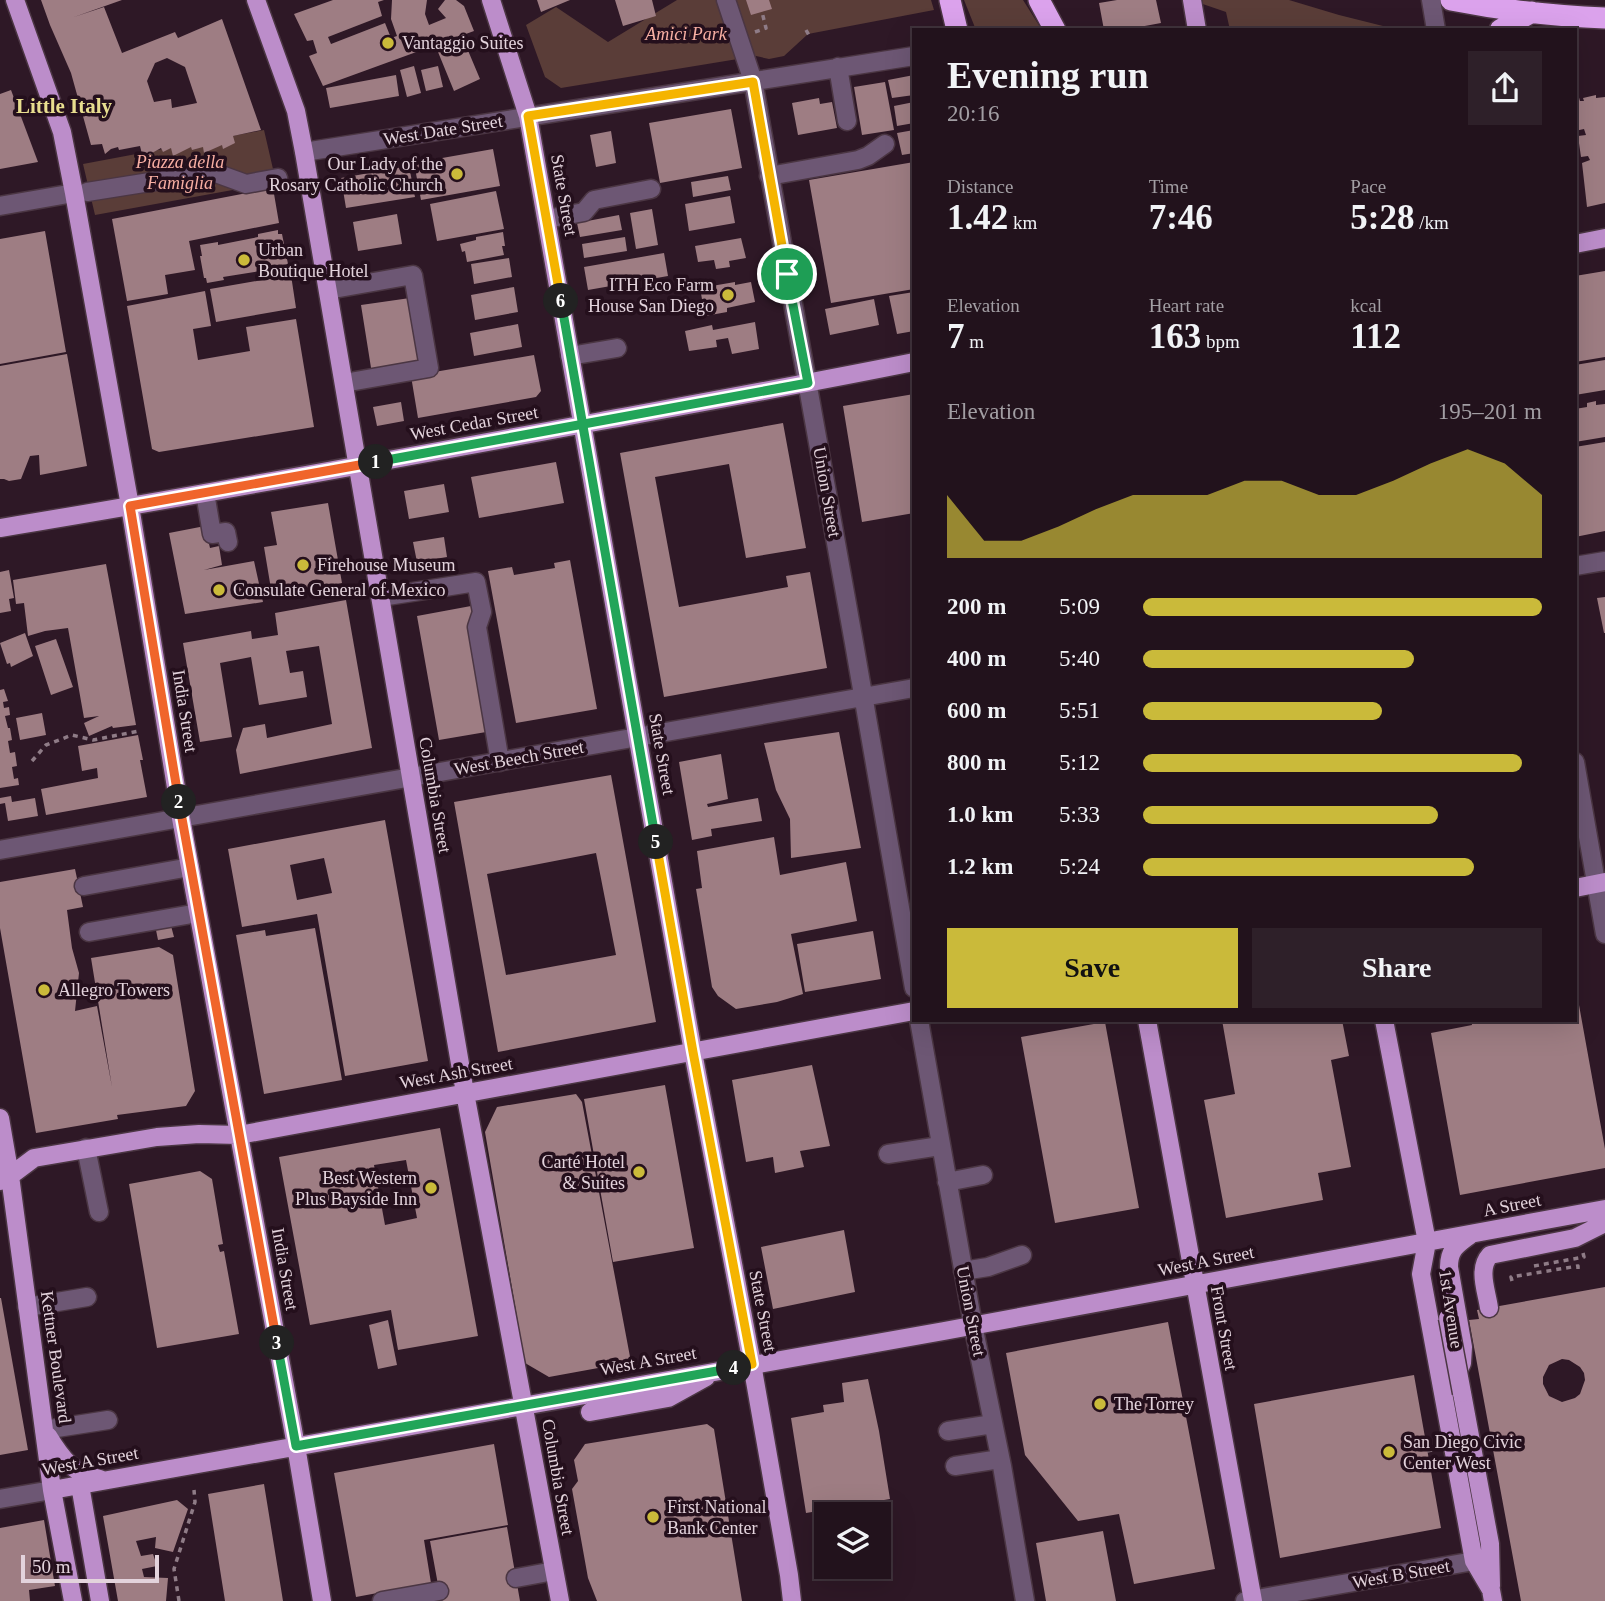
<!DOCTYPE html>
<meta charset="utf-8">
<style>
body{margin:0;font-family:"Times New Roman",serif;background:#2e2029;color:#f1f3f6;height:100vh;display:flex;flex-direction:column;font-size:26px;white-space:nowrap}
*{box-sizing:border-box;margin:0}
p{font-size:23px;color:#a29ea3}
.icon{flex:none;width:38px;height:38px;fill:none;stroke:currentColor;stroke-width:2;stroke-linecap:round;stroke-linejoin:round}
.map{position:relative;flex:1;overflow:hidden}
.sheet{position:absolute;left:912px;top:28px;width:665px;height:994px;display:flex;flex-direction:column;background:#22121c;border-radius:0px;box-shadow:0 7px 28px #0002,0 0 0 2px #3f323b}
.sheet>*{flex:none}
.fabs{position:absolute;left:814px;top:1502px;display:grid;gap:14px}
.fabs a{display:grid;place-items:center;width:77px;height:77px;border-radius:0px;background:#22121c;box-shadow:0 7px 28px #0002,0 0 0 2px #3f323b;font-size:35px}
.scale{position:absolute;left:21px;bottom:18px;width:138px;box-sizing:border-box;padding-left:7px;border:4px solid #e3d3dc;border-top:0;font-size:19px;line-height:24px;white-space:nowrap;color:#e3d3dc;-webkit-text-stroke:5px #240f1c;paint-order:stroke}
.pin{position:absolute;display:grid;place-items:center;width:60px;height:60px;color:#fff;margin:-30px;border:4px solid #fff;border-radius:50%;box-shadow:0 2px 7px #0007}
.km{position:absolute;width:35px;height:35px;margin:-18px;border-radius:50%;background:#222;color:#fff;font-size:19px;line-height:35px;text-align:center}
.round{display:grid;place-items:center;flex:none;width:74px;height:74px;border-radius:0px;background:#2e2029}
.overview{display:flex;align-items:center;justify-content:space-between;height:119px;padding:0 35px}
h1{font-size:38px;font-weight:600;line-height:52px}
.figures{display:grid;grid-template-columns:repeat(3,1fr);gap:10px;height:119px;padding:7px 35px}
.figures div{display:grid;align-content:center}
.figures b{font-size:35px;font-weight:600}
.figures small{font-size:19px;font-weight:400}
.figures p{font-size:19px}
.chart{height:196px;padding:14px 35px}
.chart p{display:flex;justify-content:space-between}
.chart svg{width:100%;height:126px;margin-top:7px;fill:#caba3a;opacity:.7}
.action{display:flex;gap:14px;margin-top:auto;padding:14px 35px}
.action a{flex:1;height:80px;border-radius:0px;background:#caba3a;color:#111;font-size:28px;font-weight:600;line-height:80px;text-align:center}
.action a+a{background:#2e2029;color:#f1f3f6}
ul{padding:0 35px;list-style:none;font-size:23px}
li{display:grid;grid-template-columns:112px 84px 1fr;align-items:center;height:52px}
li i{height:18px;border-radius:9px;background:#caba3a}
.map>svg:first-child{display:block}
.green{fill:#5a3d38}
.building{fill:#9e7d83;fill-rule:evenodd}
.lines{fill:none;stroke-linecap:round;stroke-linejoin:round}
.minor-casing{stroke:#4b3643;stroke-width:21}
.major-casing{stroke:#4b3643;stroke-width:21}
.highway-casing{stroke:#4b3643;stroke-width:24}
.path{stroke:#8f7c87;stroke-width:3.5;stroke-dasharray:5 5;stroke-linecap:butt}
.minor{stroke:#6d5774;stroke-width:18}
.major{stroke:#bc8dca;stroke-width:18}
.highway{stroke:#dba2ec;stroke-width:21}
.major-bridge-casing{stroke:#4b3643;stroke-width:21;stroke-linecap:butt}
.path-bridge{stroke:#8f7c87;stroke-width:3.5;stroke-dasharray:5 5;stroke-linecap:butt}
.major-bridge{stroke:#bc8dca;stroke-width:18}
.split-1-casing{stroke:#fff;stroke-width:14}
.split-2-casing{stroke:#fff;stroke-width:14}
.split-3-casing{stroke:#fff;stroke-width:14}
.split-4-casing{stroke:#fff;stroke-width:14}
.split-5-casing{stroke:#fff;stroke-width:14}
.split-6-casing{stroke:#fff;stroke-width:14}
.split-7-casing{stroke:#fff;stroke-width:14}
.split-1{stroke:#22a559;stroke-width:9}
.split-2{stroke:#f0652b;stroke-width:9}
.split-3{stroke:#f0652b;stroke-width:9}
.split-4{stroke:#22a559;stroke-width:9}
.split-5{stroke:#f5b400;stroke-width:9}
.split-6{stroke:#22a559;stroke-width:9}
.split-7{stroke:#f5b400;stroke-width:9}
.poi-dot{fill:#caba3a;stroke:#240f1c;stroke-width:2.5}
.labels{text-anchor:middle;stroke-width:7;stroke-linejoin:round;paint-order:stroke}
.park-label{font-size:18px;font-style:italic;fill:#f8afa3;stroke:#240f1c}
.poi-label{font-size:18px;fill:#e3d3dc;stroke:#240f1c;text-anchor:start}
.street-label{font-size:18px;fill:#e3d3dc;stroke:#240f1c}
.quarter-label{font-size:21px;font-weight:bold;fill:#e8de8f;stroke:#240f1c}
</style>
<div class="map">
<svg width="1605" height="1601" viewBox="0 0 1605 1601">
<rect width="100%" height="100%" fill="#2e1826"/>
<path class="green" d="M677,0H931L934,10L808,34L784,56L769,59L756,56L561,88L545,77L526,25L556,7L608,42Z
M964,0H1023L1042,30H976Z
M1191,0H1289L1339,15L1399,30H1230L1226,12Z
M264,130L276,182L95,215L83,164Z"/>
<path class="building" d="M41,0H122L74,17L104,7L122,53L175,32L178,38L222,19L261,130L233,136L235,143L223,149L222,145L204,153L203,147L192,150L191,147L173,156L171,148L163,152L161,148L143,158L140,146L119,150L118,147L111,149L105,154L102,144L91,145L71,73L50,25ZM167,58L185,67L197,103L172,108L171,99L154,102L147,81L155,63Z
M333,0H384L378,2L382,16L328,37L331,44L385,23L391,38L397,36L391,19L392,0H427L425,14L429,25L446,18L438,9L445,0H456L464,6L474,31L323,86L309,56L317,53L313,40L307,41L294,14Z
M537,0H570L541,12Z
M615,0H652L656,16L623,26Z
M746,0H769L772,9L751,15Z
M1117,0H1156L1161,23L1123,30H1104L1099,3Z
M464,41L480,79L454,91L438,52Z
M414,66L421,93L407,97L400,70Z
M438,66L443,87L426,91L421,70Z
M396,75L399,96L330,108L326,88Z
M914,75V95L892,98L888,80Z
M885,82L894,130L862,135L854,87Z
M11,90L38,162L0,169V94Z
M1578,94L1580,101H1584L1583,98L1596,95V98L1605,97V203L1587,207L1582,163L1590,160L1588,156L1581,157L1578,136L1586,135L1584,129L1575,131V95Z
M819,98L820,104L832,102L837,128L798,135L792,103Z
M914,102V123L897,126L894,106Z
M731,109L742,168L660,183L649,123Z
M914,130V153L902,155L897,133Z
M611,131L616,163L596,167L590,135Z
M493,149L500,186L421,200L414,163Z
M914,162V289L831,303L809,180Z
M409,166L415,197L346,208L341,178Z
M728,176L731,190L693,197L691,182Z
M273,188L279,223L189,241L195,270L165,275L168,294L127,301L112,219Z
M496,191L504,229L437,241L430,204Z
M730,196L735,223L689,231L685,204Z
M652,209L658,245L636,249L630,213Z
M397,214L402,244L358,251L353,222Z
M619,215L622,230L580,237L577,223Z
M278,230V234H282L288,264L285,265L286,271L266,274V270L223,277L224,280L207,283L206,278H204L200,256H202L200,245L218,242V245L258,237V234Z
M45,231L66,352L0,364V239Z
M503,232L505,246H502L504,255L467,262L465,251L462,252L460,244L476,240V237Z
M625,237L627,251L584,258L582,244Z
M741,238L746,258L729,261L730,267L716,269L714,260L698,262L695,246Z
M664,253L668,276L588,290L584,267Z
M509,258L512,277L474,284L471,264Z
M1605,271V357L1575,362V276Z
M291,275L296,308L216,322L210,289Z
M735,282V285L751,282L755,302L727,308V312L705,316L700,288Z
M514,287L518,312L475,320L471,295Z
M205,291L211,326L193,329L198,360L250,351L246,327L296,319L314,427L159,452L152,449L127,306Z
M914,292V331L897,334L889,296Z
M410,298L422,365L372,374L361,305Z
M874,299L879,325L830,335L825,309Z
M755,322L759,349L732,354L728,338L716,340L717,347L689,351L685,331L712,325L713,330Z
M518,324L522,347L474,356L470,333Z
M67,354L87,466L40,475L39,455L30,456L21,479L9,481L4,479H0V366Z
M534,355L541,391L536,397L418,418L411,376Z
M1605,360V390L1575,395V365Z
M914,394V513L862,522L843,406Z
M1596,401V405L1605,404V437L1575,442V409L1587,407V403Z
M401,402L404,421L377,426L373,407Z
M783,423L806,548L746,558L729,464L655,477L679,607L788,587L786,576L810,572L827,668L664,697L620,453Z
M1605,442V531L1575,537V447Z
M556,462L564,503L479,518L471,477Z
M444,484L449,512L409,519L404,491Z
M328,503L342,583L272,595L264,547L277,545L271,512Z
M205,526L210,548L219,546L222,565L204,570L254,561L263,602L185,614L169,533Z
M444,537L447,557L417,562L413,542Z
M570,560L597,709L516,723L488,571L512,567L514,575L555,568L554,563Z
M106,564L136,725L113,728L112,726L89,736L84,723L99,716L84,718L68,628L45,631L28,636L24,603L16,604L13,580Z
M9,570L14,598L9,599L11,611L0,613V572Z
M1605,597V633H1604L1597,598Z
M346,600L372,748L240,774L236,750L243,728L265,724L267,738L332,724L319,646L286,651L290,673L303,671L307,697L259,705L251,657L220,663L232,737L200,742L183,643L251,631L252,639L278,635L275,613Z
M471,606L492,731L439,740L417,616Z
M25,633L33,656L11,667L10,663L7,664L0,643Z
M56,639L73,687L51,695L35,646Z
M4,689L8,701L3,702L4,708L9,707L10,715L5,716L8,728H10L12,740L8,741L10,753L15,752L17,766L12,767L14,779L18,778L19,785L0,788V690Z
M42,713L46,735L20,740L16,718Z
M839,732L861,848L791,858L790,819L776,790L764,743Z
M138,735L143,760H140L147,797L46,815L41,789L98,778L97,768L82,771L78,746Z
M721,754L728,799L707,804L708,807L758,798L762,821L711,829L712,836L692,840L679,762Z
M611,775L656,1022L498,1052L454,802ZM596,853L616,955L506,975L487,874Z
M11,796L12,802L35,798L38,816L8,821L5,803L0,804V798Z
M385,820L428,1061L345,1076L317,914L242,927L228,849ZM324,858L332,893L297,900L290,865Z
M774,837L780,875L846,862L857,921L791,934L803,994L777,1002L736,1009L718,996L712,987L696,889L702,888L697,851Z
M75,869L83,907L67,910L72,948L79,973L75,1011L97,1006L112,1087L91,958L159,947L173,955L195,1091L186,1106L117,1115L118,1119L36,1133L0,928V882Z
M170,922L174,937L158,940L155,925Z
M315,928L342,1080L264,1094L236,935L265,930L266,936Z
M873,931L881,979L805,992L797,944Z
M1579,1005L1605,1149V1168L1460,1195L1431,1033L1472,1025L1471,1020H1575V1006Z
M1222,1020H1342L1349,1056L1331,1060L1351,1167L1318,1173L1323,1200L1226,1218L1204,1100L1235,1094Z
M1105,1022L1139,1208L1055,1223L1021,1037Z
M812,1065L830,1146L800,1151L804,1167L775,1173L773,1157L746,1162L732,1080Z
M665,1085L694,1248L613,1262L584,1099Z
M576,1094L582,1102L631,1362L549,1377L525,1363L485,1132L497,1107Z
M440,1128L478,1336L398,1350L391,1310L310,1325L279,1157ZM406,1160L417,1218L385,1225L374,1165Z
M200,1171L212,1179L223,1244L218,1245L220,1252L224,1251L239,1334L157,1348L129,1184Z
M844,1230L855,1292L773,1309L761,1247Z
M1605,1287V1601H1521L1469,1320L1479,1319L1477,1310ZM1562,1359L1569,1360L1580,1367L1584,1373L1585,1380L1580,1394L1575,1398L1562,1402L1549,1396L1543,1384V1377L1549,1365Z
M0,1298H1L28,1450L0,1455Z
M388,1320L397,1365L378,1369L369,1325Z
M1168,1322L1215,1569L1134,1584L1119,1514L1078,1521L1025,1455L1006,1353Z
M1414,1375L1441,1528L1280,1558L1254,1404Z
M868,1379L879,1431L890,1499L806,1513L791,1418L824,1412L823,1405L844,1402L842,1383Z
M707,1424L714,1429L742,1601H597L588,1578L572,1489L578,1481L574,1460L585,1444Z
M494,1444L508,1525L424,1540L431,1583L356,1597L334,1473Z
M264,1484L283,1601H225L208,1494Z
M177,1500L188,1509L173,1552L155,1548L156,1537L136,1541L141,1556L153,1554L157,1566L142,1569L144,1577L168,1578L166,1601H118L103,1516Z
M44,1520L55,1586L29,1590L30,1601H0V1528Z
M507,1527L520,1601H441L430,1541Z
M1103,1531L1116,1601H1046L1036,1543Z"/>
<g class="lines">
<g class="minor-casing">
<path id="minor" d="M726,0L753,81L854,643L914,988
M1431,0L1436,30
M838,67L847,121
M304,152L914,56
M769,176L858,160L868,156L885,144
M87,192L213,172L246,184L278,178
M0,206L74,193
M547,219L584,212L594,200L651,189
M328,290L413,275L429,368L344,383
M570,356L617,348
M205,493L212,534L226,532L228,542
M1575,566L1605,561
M381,597L476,582L482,612L477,627L500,762
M1575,762L1605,934
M0,850L914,688
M84,886L190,867
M89,932L198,913
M919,1020L973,1325L1002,1466L1025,1601
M86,1148L99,1212
M888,1154L940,1146
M947,1182L983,1175
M963,1271L988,1267L1022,1255
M27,1307L87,1297
M44,1430L108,1420
M948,1431L993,1424
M955,1466L1000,1459
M0,1499L52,1490
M516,1578L554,1571
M382,1601L439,1591
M1245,1601L1474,1561"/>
</g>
<g class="major-casing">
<path id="major" d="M15,0L62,132L74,193L130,506L181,818L296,1446L322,1601
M256,0L296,111L304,152L465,1093L560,1601
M491,0L528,116L693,1052L752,1364L789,1575L792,1601
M1192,0L1197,30
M1575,244L1605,238
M0,528C201,495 401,458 601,421C705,402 810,383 914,362
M1575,888L1605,882
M1147,1020L1253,1601
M1384,1020L1427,1242L1421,1274L1474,1561L1491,1590L1493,1601
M0,1118L10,1176L52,1490L73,1601
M0,1181L10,1176L34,1158L157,1137L199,1134L239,1135L914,1011
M1489,1308C1487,1292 1477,1269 1490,1255L1575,1238L1605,1223
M1457,1374L1462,1363L1463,1347L1449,1267C1449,1249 1457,1245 1470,1235
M1462,1393L1490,1544L1491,1586
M590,1412L668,1398L706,1377
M48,1436C62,1459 72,1473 100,1479
M80,1485L100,1601
M52,1490L944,1331L1605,1209"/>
</g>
<g class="highway-casing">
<path id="highway" d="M950,0L957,30
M1039,0L1055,30
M1451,0C1501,10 1554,16 1605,18
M1500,30L1532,12"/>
</g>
<path class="path" d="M806,30L810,37
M755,32L766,28L762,12
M32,761L46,745L72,735L93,740L139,731
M1534,1266L1584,1257L1583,1253
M1512,1281L1511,1277L1578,1266V1269
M179,1601L174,1569L195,1502L194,1490"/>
<use href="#minor" class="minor"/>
<use href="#major" class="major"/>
<use href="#highway" class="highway"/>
<g class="major-bridge-casing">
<path id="major-bridge" d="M1448,1318L1462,1393"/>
</g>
<path class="path-bridge" d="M1427,1451L1491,1439"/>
<use href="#major-bridge" class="major-bridge"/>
</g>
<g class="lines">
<g class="split-1-casing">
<path id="split-1" d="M376,462L808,383L787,274"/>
</g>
<g class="split-2-casing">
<path id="split-2" d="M179,802L130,506L376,462"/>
</g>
<g class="split-3-casing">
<path id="split-3" d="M179,802L277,1343"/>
</g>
<g class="split-4-casing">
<path id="split-4" d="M277,1343L296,1446L734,1368"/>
</g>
<g class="split-5-casing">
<path id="split-5" d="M656,842L693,1052L752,1364L734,1368"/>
</g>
<g class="split-6-casing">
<path id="split-6" d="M561,301L656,842"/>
</g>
<g class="split-7-casing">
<path id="split-7" d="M561,301L528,116L753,82L787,274"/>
</g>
<use href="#split-1" class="split-1"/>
<use href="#split-2" class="split-2"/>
<use href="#split-3" class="split-3"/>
<use href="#split-4" class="split-4"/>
<use href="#split-5" class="split-5"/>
<use href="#split-6" class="split-6"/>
<use href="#split-7" class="split-7"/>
</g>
<g class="poi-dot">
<circle cx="388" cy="43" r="7"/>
<circle cx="457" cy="174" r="7"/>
<circle cx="244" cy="260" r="7"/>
<circle cx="728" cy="295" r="7"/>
<circle cx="303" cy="565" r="7"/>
<circle cx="219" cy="590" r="7"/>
<circle cx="44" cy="990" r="7"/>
<circle cx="639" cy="1172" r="7"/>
<circle cx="431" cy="1188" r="7"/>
<circle cx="1100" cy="1404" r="7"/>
<circle cx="1389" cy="1452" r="7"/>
<circle cx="653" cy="1517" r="7"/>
</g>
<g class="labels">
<g class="park-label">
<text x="686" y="40">Amici Park</text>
<text x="180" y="168">Piazza della<tspan x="180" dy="21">Famiglia</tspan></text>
</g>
<g class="poi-label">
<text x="402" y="49">Vantaggio Suites</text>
<text x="443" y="170" text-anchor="end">Our Lady of the<tspan x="443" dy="21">Rosary Catholic Church</tspan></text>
<text x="258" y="256">Urban<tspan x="258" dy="21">Boutique Hotel</tspan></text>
<text x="714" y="291" text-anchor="end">ITH Eco Farm<tspan x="714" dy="21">House San Diego</tspan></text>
<text x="317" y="571">Firehouse Museum</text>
<text x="233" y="596">Consulate General of Mexico</text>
<text x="58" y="996">Allegro Towers</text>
<text x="625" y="1168" text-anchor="end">Carté Hotel<tspan x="625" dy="21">&amp; Suites</tspan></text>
<text x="417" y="1184" text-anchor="end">Best Western<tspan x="417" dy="21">Plus Bayside Inn</tspan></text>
<text x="1114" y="1410">The Torrey</text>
<text x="1403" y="1448">San Diego Civic<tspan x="1403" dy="21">Center West</tspan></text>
<text x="667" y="1513">First National<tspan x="667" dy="21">Bank Center</tspan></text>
</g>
<g class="street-label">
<text transform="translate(443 130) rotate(-9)" y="6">West Date Street</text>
<text transform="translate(564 195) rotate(80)" y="6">State Street</text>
<text transform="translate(474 423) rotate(-10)" y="6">West Cedar Street</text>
<text transform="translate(827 492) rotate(80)" y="6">Union Street</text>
<text transform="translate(185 711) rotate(81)" y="6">India Street</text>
<text transform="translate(662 754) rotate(80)" y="6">State Street</text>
<text transform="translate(519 758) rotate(-10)" y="6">West Beech Street</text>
<text transform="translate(435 795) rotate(80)" y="6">Columbia Street</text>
<text transform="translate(456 1073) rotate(-10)" y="6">West Ash Street</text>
<text transform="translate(1512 1205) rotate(-11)" y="6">A Street</text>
<text transform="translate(1206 1261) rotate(-11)" y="6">West A Street</text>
<text transform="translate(285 1269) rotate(80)" y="6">India Street</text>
<text transform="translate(1451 1309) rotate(81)" y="6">1st Avenue</text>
<text transform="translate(763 1311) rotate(79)" y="6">State Street</text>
<text transform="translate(971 1311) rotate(79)" y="6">Union Street</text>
<text transform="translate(1224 1328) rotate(80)" y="6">Front Street</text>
<text transform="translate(56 1357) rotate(82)" y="6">Kettner Boulevard</text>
<text transform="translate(648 1361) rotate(-10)" y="6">West A Street</text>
<text transform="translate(90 1461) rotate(-10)" y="6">West A Street</text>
<text transform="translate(558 1477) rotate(80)" y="6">Columbia Street</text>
<text transform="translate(1401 1574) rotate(-10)" y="6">West B Street</text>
</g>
<g class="quarter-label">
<text x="64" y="113">Little Italy</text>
</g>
</g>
</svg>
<div class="fabs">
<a><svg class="icon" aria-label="layers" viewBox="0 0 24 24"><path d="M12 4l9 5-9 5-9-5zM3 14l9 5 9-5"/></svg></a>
</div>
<div class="scale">50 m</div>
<div class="pin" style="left:787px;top:274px;background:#1e9e55"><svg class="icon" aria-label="arrive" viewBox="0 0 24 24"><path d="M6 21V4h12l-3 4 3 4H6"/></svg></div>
<b class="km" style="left:376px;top:462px">1</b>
<b class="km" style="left:179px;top:802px">2</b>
<b class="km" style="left:277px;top:1343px">3</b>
<b class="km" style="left:734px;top:1368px">4</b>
<b class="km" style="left:656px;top:842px">5</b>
<b class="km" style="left:561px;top:301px">6</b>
<section class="sheet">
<div class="overview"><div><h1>Evening run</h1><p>20:16</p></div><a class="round"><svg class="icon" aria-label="share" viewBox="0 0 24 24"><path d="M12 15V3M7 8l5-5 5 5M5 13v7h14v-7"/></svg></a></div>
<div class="figures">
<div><p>Distance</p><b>1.42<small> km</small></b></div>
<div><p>Time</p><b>7:46</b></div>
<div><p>Pace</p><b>5:28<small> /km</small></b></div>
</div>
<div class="figures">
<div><p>Elevation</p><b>7<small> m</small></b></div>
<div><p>Heart rate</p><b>163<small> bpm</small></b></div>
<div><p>kcal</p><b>112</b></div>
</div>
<div class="chart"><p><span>Elevation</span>195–201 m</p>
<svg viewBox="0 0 160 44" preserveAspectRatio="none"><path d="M0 44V22L10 38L20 38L30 33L40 27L50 22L60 22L70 22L80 17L90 17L100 22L110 22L120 17L130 11L140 6L150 11L160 22V44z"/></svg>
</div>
<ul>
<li><b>200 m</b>5:09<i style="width:100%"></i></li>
<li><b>400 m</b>5:40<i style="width:68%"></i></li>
<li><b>600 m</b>5:51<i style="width:60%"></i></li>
<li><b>800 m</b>5:12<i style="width:95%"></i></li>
<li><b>1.0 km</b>5:33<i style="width:74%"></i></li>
<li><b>1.2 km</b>5:24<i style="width:83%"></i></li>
</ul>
<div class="action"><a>Save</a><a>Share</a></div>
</section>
</div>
